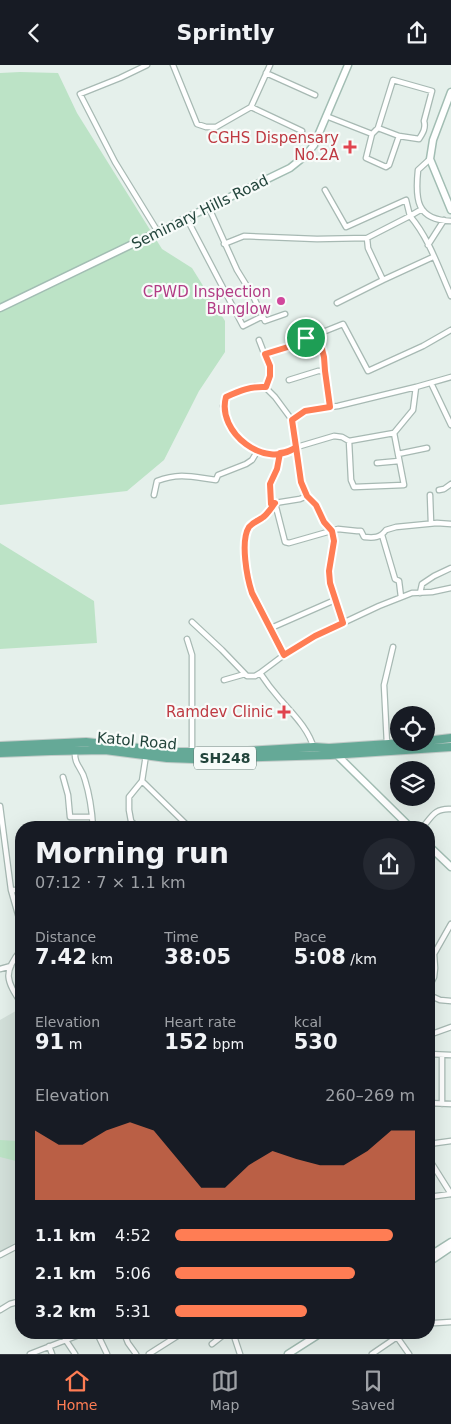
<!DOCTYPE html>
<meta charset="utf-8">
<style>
body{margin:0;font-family:"DejaVu Sans",sans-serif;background:#242831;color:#f1f3f6;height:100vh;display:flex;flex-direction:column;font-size:19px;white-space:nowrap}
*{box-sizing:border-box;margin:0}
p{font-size:16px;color:#9ea1a6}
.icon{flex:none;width:28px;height:28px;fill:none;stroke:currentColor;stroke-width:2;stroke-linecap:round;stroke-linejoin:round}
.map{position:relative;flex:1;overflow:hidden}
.drawer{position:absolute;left:15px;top:756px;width:420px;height:518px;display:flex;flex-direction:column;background:#171b24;border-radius:20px;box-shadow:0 5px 20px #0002}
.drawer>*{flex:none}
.fabs{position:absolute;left:390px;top:641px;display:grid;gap:10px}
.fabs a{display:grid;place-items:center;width:45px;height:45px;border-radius:50%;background:#171b24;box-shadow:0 5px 20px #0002;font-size:25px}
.pin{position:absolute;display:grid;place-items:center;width:42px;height:42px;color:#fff;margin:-21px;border:2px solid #fff;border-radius:50%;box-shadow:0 1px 5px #0007}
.round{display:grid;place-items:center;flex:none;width:52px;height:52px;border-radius:26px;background:#242831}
.head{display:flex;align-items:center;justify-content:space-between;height:85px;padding:0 20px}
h1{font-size:28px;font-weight:800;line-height:38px}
.stats{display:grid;grid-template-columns:repeat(3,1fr);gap:8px;height:85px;padding:5px 20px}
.stats div{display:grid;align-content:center}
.stats b{font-size:21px;font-weight:800}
.stats small{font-size:14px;font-weight:400}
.stats p{font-size:14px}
.chart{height:140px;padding:10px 20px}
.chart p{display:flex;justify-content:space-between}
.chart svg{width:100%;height:90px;margin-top:5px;fill:#ff7d54;opacity:.7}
ul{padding:0 20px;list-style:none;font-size:16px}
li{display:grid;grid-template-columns:80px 60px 1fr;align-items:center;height:38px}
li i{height:12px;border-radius:6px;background:#ff7d54}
header{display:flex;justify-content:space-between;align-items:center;height:65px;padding:0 20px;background:#171b24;font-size:22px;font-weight:800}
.dock{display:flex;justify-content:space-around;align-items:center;height:70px;border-top:1px solid #363941;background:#171b24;font-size:14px;color:#9ea1a6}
.dock a{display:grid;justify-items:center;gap:2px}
.dock .current{color:#ff7d54}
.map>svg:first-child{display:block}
.built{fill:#d3e0da}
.green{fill:#bce3c6}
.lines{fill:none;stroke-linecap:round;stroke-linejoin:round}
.street-casing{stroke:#a7b9b3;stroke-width:7}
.secondary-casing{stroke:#a2bdb3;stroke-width:9}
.primary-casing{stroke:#c1cbc8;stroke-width:10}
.street{stroke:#fff;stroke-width:4.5}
.secondary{stroke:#fff;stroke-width:6}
.primary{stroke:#65a997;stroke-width:8}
.route-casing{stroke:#fff;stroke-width:10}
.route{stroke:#ff7d54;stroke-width:6}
.health-dot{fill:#e0444e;stroke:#f7fbf9;stroke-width:2}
.hotel-dot{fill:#d1479c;stroke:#f7fbf9;stroke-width:2}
.labels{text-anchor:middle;stroke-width:4.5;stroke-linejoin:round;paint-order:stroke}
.shield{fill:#f7fbf9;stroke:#627b74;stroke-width:1}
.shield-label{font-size:14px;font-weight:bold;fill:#22443b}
.health-label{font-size:15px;fill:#be3a42;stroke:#f7fbf9;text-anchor:end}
.street-label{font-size:15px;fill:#22443b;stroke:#f7fbf9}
.hotel-label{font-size:15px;fill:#b23c85;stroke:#f7fbf9;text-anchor:end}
</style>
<header><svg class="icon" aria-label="back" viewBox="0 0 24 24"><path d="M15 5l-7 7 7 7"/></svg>Sprintly<svg class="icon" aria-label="share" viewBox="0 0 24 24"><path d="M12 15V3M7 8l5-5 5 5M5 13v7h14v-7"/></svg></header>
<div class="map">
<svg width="451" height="1289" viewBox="0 0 451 1289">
<rect width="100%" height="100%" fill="#e5f0eb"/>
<path class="built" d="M21,943V1174L0,1187V955Z"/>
<path class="green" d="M20,7L58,8L77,48L162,184L192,203L225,256V287L199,326L164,395L127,426L0,440V8Z
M0,478L94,536L97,578L0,584Z
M0,1075L17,1076L15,1085L19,1086L16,1096L0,1092Z"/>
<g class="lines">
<g class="street-casing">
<path id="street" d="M147,0L120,13L80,29L115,97L158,167
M173,0L197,59L206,62H216L251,42L270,0
M266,8L315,30
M251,42L302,66
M326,51L372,69L366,93L386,102L389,100L399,71L378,63L372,69
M378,63L393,15L432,26L424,56C426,63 423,68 419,74L399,71
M430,94L418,105C415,134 416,155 451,156
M325,125L346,162L406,135L410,151L422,144
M209,143L237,205L253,231L265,256L285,249
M187,154L243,261L263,251
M224,179L244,171L317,174L367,173
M428,180L444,155
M433,192L383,215L368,183L367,173L410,151C429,173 439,204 451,231
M337,238L383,215
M295,267L300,266L304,267L306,273
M259,275L269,301V311L265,322L255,321L226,332L223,341L229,360L234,368L249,381L263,388L271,390L287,387L297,382L334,371L342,372L349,376L394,368L413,345L416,322L451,312
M265,289L301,278L306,273L318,269
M289,315L318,306H325
M431,318L451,360
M265,322L275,332L292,355L301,417L307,431L316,440L324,457L332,466L334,475L329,506L330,518L343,559
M416,322L338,341L330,342L325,306L324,292L318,269L343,259L368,306L423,281L451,265
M292,355L305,346L330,342
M349,376L351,415L354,422L404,420L394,368
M280,388L277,404L270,419L271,439L275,438C271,443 267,450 262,453C258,456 253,457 249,462C240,476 247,513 252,528L284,590
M398,389L427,383
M377,398L399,396
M439,425L444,424L451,419
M154,430L157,416C180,407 193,412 216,415L218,410L246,399L252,395L258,385
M430,430L431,458
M307,431L300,434L275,438L285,477L289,478L338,464L357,466H361L364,472C374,473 380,473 386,465L396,462L437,458L451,459
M382,470L395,514L399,516L401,532
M420,528L422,519L434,511L451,503
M192,557L222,585L247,611H255L260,608L284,590L315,571L379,541L412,528L432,527L451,523
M271,563L335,535
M187,574L192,590V687
M260,608C266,617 272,625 279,633C292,648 309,664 314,684
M224,615L245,609
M387,679L384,620L393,582
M75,686C74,701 82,702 85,715C90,731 92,746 93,762
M146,690L142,716L189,762
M63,712L68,730L70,752H92
M0,741L11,825L21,860
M137,762L131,756L129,745V732L142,716
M423,762C432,751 435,743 451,744
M11,825H17L21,828
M21,885C2,908 7,916 21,938
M0,904L11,901
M429,922L434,912L435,903L434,889L451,859
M429,930L440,935L451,936
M429,970L451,962
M429,989L451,990
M429,1038L451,1039
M442,1039V990
M429,1079L451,1076
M429,1094L451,1129
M429,1132L451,1129
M0,1190L21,1179
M0,1245L10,1239L21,1236
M435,1258L451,1257
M61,1268L75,1289
M97,1268L107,1289
M124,1268L128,1278L136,1289
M233,1268L240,1289
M404,1268L397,1272L409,1289
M212,1279L226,1268
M49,1281L52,1289
M30,1289L84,1268
M149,1289L182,1268
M372,1289L397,1272L394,1268"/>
</g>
<g class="secondary-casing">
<path id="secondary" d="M451,27L433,75L430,94L451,145
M0,243L290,103L305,91L314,80L348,0
M335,688L410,762
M429,781L451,802
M429,1191L451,1177
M429,1197L451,1182
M288,1289L321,1268"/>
</g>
<g class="primary-casing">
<path id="primary" d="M426,676L451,673
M0,681L86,677L174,687H230L314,682L329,683L404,678
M0,688L51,686L105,685L167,693L194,694L330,690L451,682"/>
</g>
<use href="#street" class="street"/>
<use href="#secondary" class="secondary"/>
<use href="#primary" class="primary"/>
</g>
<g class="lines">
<g class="route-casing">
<path id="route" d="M306,273L301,278L265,289L270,301V311L266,322C251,321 239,326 226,332C216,367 266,406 296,382L301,417L307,431L316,440L324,457L332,466L334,476L329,506L330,518L343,558L315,571L284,590L252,528C247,513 240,476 249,462C253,457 258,456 262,453C267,450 271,443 275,438L271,439L270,419L277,404L280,388C287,387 291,386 296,382L292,355L305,346L330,342L325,306L324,292L318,269L306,273"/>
</g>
<use href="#route" class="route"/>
</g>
<g class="health-dot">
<path d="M347.5 74.5h5v5h5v5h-5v5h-5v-5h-5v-5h5z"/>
<path d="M281.5 639.5h5v5h5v5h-5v5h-5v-5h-5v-5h5z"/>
</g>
<circle class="hotel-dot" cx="281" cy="236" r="5"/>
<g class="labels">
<rect class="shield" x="194" y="681.5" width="62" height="23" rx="4"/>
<g class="shield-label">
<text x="225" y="698">SH248</text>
</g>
<g class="health-label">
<text x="339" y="78">CGHS Dispensary<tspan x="339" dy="17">No.2A</tspan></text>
<text x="273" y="652">Ramdev Clinic</text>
</g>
<g class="street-label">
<text transform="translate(200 147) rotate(-26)" y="5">Seminary Hills Road</text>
<text transform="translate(137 676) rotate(5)" y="5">Katol Road</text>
</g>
<g class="hotel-label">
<text x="271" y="232">CPWD Inspection<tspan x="271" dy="17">Bunglow</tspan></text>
</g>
</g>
</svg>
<div class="fabs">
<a><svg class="icon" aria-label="locate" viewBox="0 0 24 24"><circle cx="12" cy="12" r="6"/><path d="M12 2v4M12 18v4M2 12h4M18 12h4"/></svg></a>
<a><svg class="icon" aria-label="layers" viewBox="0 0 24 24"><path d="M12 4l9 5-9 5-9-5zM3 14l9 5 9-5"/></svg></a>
</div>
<div class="pin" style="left:306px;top:273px;background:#1e9e55"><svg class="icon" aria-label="arrive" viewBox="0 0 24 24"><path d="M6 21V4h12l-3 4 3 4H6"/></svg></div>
<section class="drawer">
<div class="head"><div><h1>Morning run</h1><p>07:12 · 7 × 1.1 km</p></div><a class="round"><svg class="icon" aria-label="share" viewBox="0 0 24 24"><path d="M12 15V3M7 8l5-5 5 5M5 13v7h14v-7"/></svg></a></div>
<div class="stats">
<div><p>Distance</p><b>7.42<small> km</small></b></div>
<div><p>Time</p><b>38:05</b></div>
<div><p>Pace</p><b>5:08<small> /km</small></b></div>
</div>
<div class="stats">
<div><p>Elevation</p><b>91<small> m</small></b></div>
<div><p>Heart rate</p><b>152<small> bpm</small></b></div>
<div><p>kcal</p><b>530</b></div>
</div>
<div class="chart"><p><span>Elevation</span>260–269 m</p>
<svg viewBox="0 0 160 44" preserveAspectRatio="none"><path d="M0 44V10L10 17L20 17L30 10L40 6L50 10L60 24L70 38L80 38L90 27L100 20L110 24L120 27L130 27L140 20L150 10L160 10V44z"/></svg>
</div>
<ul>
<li><b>1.1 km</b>4:52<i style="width:91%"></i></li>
<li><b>2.1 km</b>5:06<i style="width:75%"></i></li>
<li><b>3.2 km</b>5:31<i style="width:55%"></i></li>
</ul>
</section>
</div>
<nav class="dock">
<a class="current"><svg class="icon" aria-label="home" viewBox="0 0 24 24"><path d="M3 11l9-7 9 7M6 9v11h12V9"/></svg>Home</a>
<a><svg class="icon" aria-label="map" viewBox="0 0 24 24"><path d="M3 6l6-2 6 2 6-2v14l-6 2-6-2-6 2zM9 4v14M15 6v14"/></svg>Map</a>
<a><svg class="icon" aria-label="saved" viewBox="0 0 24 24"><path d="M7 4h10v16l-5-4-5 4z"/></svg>Saved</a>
</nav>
